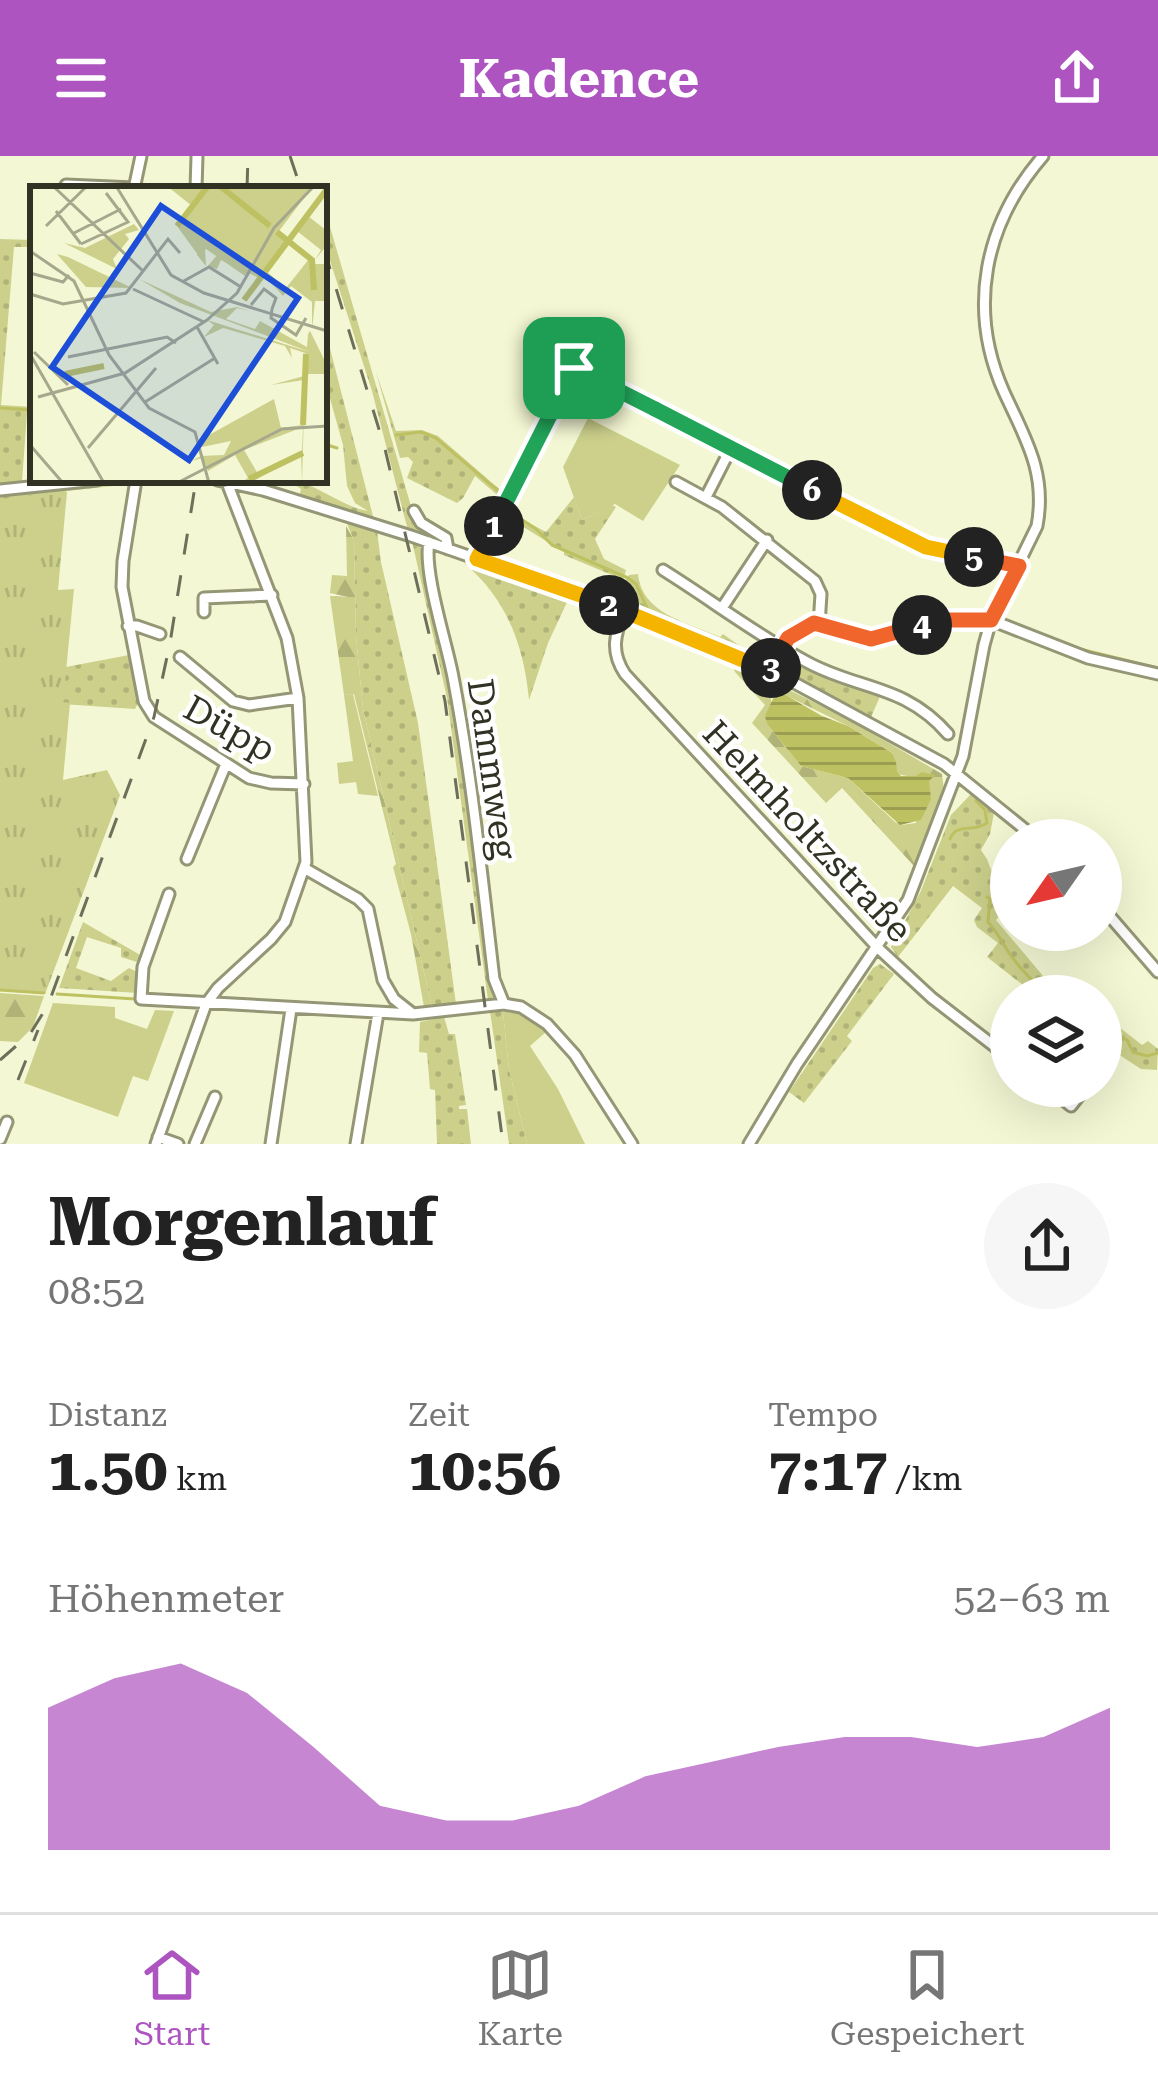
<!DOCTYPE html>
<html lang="de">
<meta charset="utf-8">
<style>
body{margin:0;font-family:"Roboto Serif",serif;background:#f6f6f6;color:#222;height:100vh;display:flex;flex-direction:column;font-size:45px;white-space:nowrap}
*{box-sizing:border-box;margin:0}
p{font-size:39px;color:#767676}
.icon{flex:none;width:66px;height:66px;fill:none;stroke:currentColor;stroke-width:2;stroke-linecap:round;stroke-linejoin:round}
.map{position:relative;height:988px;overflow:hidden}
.drawer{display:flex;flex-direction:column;background:#fff;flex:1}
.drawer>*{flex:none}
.needle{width:78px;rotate:236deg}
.fabs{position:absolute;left:990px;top:663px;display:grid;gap:24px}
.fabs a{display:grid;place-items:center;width:132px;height:132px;border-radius:50%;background:#fff;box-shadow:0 12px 48px #0002;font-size:60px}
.pin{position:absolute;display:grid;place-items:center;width:102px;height:102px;color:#fff;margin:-51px;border-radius:24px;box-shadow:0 6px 18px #0006}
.km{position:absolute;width:60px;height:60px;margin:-30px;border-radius:50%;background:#222;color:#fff;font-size:33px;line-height:60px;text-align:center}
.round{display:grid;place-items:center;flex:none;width:126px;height:126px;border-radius:63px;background:#f6f6f6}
.headline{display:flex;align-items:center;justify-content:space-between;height:204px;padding:0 48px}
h1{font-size:66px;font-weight:700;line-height:90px}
.metrics{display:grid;grid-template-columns:repeat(3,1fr);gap:18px;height:204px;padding:12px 48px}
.metrics div{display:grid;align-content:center}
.metrics b{font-size:60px;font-weight:700}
.metrics small{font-size:33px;font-weight:400}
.metrics p{font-size:33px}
.chart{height:336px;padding:24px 48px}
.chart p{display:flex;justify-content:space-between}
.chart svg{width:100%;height:216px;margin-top:12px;fill:#ae54c0;opacity:.7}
header{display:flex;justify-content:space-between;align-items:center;height:156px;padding:0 48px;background:#ae54c0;color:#fff;font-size:54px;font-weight:700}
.menu{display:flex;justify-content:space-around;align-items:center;height:168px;border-top:3px solid #e0e0e0;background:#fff;font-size:33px;color:#767676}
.menu a{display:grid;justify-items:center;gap:6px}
.menu .active{color:#ae54c0}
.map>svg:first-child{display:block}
.grass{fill:url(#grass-dots)}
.forest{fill:url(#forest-firs)}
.park{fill:url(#park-tufts)}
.garden{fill:#ccd08b}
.water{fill:url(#water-rules)}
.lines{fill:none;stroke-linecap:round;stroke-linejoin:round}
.stream{stroke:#bec161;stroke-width:3}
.minor-casing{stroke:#949675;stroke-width:15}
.minor{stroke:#fff;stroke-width:9}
.rail{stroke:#6d6f5a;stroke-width:3;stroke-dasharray:21 21;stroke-linecap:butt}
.split-1-casing{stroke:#fff;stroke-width:24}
.split-2-casing{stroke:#fff;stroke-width:24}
.split-3-casing{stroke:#fff;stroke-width:24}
.split-4-casing{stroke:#fff;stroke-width:24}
.split-5-casing{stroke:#fff;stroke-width:24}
.split-6-casing{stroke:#fff;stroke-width:24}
.split-7-casing{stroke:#fff;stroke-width:24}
.split-8-casing{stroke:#fff;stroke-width:24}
.split-1{stroke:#22a559;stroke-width:15}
.split-2{stroke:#f5b400;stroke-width:15}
.split-3{stroke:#f5b400;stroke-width:15}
.split-4{stroke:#f0652b;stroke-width:15}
.split-5{stroke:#f0652b;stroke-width:15}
.split-6{stroke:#f5b400;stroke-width:15}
.split-7{stroke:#22a559;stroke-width:15}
.split-8{stroke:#22a559;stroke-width:15}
.labels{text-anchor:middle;stroke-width:9;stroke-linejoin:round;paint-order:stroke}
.street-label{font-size:36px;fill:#313224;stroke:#fff}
.inset-river{fill:none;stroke:#bec161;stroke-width:6}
.inset-road{fill:none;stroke:#a6a88d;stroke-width:3}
.view{fill:#1d4ed8;fill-opacity:0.15;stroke:#1d4ed8;stroke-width:6}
.inset-edge{fill:none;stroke:#313224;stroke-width:6}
</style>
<header><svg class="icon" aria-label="menu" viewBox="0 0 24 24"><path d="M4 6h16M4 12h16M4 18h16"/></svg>Kadence<svg class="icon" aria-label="share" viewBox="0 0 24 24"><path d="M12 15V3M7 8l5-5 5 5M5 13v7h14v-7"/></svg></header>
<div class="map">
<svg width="1158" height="988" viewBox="0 0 1158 988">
<defs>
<pattern id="grass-dots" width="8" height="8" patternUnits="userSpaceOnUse" patternTransform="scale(3)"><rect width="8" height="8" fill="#ccd08b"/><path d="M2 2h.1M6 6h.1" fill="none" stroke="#b0b378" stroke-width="1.8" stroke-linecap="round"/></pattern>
<pattern id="forest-firs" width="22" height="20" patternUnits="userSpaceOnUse" patternTransform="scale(3)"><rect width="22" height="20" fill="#ccd08b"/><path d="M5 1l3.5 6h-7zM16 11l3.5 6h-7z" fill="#b0b378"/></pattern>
<pattern id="park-tufts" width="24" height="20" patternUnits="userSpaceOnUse" patternTransform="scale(3)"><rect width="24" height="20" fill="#ccd08b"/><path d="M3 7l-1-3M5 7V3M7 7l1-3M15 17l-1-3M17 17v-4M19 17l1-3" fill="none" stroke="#b0b378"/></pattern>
<pattern id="water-rules" width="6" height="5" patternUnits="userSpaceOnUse" patternTransform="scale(3)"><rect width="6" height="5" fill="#bec161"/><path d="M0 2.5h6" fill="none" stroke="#9b9d50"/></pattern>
</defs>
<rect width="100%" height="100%" fill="#f4f7d3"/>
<path class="grass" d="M324,50L415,364L441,386L409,376L406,367L372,235L324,86Z
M0,83L33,84V91H14L1,249L33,251V256L27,257L22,325L69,324L0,331Z
M324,169L374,364L300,338L301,333L288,324C311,324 342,351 368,355L355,347L347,330L343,289L324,221Z
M376,216L396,275L422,274L438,280L505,338L502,343L475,320L463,342L457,347L407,322L413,306L408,301L400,302Z
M117,325H128L132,328L66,335L57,436L66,511L129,499L139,545L135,553L62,548L0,497V338Z
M574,341L582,364L612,349L616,351L595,383L604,403L626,414L623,425L611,443L604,441L607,435L613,437L619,422L564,399V396L525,372L512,362L506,353L509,347L520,362L546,376Z
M346,365L377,375L381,406L418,567L456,848L432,851L363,553L356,480L354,385Z
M412,385L421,392L453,540L494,837V841L488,844L447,542Z
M464,407L502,424L515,425L568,444L548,487L529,544C524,490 507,443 464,407Z
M638,418C642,458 687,466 720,481L723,478L757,502L763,503L771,490L777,494L769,509L666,463L612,446L629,419Z
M786,497L882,536L871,561L776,512Z
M971,638L994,657L990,678L981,694L987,703L1006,753L996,764L1054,833L1061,827L1071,840H1037L987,801L998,787L977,771L974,764L982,752L953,730L898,801L891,791L920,737L951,659Z
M83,766L142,800L140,807L121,801V792L87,781L76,812L111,825L129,812L139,817L138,837L59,832Z
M880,808L894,818L847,880L852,885L804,947L789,936L873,812Z
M490,855L503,856L509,913L527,988H509Z
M1101,857L1142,889L1148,885L1158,893L1157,914L1141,913L1101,887Z
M444,861L449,878H455L466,949L459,950V953H467L471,988H437L435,934L430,933L427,897L419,896L420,866Z"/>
<path class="forest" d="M346,370L354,384L356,480L363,553L432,851H424L411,778L393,711L396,708L354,538L344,539L330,440L348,441L330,437L332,419L347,420Z
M731,506C741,516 775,531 771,549C770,555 766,561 767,568L801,610L848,622L895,666L901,669L916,667V620C903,621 889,617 883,606L888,603L894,606L892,597L848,570L769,531L739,509L848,563L942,618L944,634L914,710L842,632L826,647L752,567L765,549L735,516Z
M0,837L44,840L33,871L18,886L0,885Z"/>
<path class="park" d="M67,336L58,434L74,433L63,546L70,547L63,624L107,614L120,639L45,838L0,835V343Z"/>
<path class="garden" d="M588,262L680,309L643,365L615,348L582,364L563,311Z
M353,538L378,640L358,638L356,626L339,628L337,607L353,605L344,539Z
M53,847L115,851V862L147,873L155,854L174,855L148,925L133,920L118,961L24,927Z
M503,856L524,857L546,876L530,890L558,933L585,988H527L509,913Z"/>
<path class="water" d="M777,534L822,560L848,570L892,597L896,606L897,616L901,620H916L922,616L935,619L929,625L931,643L921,664L900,669L848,622L801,610L767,568L765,560Z"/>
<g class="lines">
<path class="stream" d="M0,252L33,254
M396,279L421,276L436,282L503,339
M324,288L337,292
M508,347L521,363L536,373L552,389L628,422L636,428L648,454L726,488
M1080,493L1158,512
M738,510L775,537
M950,683C956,666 974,677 987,667L985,654L976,645
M987,741L990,743L988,766C999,778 1003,789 1012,801C1021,814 1036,828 1048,840
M0,834L44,837
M57,838L135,843
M1101,871L1127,884L1133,896L1147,900L1158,897"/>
<g class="minor-casing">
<path id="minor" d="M66,29L134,32
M134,33L141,0
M196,33L197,0
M574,212L926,391L1019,410
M136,324L123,405L122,431L144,545L154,561L249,622L271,627L304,628
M217,324L263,334L411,380L624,454L718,492L789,524L944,608L1038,684
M676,326L722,351L815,425L821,438L819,469
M0,334L97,324
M706,341L731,292
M414,355L421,367L446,382L448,393
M429,386C423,416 447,488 453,521C472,621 482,722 494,823L504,848
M477,403L592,175
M663,414C711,444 757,479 807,506C858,534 905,528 948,578
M722,452L767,384
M624,454C615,479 610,495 625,518L878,792L932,842L1011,903
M204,456V442L272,439
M128,470H137L160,478
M180,501L233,545L249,549L298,542
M770,515L788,482L814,468L871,483L947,464H991L1088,502L1158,518
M187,703L226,608
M304,712L358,743L368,753L383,824L394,843L413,858
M169,738L143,811L141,843L413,858L504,848L521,851L547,868L575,899L632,988
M1101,750L1158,816
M1046,930L1071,950L1082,936L1074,930
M158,981L178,988
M0,983L7,966
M156,988L206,848L218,832L271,783L285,766L306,706L298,542L287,482L226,324
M195,988L215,941
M271,988L291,853
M356,988L378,857
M749,988L797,908L908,744L963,600L984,489L991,464L1037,370C1047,316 1025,282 1004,236C967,153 984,68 1043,0"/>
</g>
<use href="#minor" class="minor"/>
<path class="rail" d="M290,0L301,33
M247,33L248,0
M324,93L385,293L445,545L503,988
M0,904L30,878L48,849L154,561L170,487L196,324
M18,924L38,874"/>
</g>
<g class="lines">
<g class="split-1-casing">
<path id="split-1" d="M494,370L574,212"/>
</g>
<g class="split-2-casing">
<path id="split-2" d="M494,370L477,403L609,449"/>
</g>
<g class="split-3-casing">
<path id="split-3" d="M609,449L770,515L771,512"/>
</g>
<g class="split-4-casing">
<path id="split-4" d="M771,512L788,482L814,467L871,483L922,469"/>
</g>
<g class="split-5-casing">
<path id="split-5" d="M922,469L947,464H991L1019,410L974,401"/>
</g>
<g class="split-6-casing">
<path id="split-6" d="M812,334L926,391L974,401"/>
</g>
<g class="split-7-casing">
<path id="split-7" d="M655,253L812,334"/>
</g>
<g class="split-8-casing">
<path id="split-8" d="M574,212L655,253"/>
</g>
<use href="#split-1" class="split-1"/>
<use href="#split-2" class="split-2"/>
<use href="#split-3" class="split-3"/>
<use href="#split-4" class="split-4"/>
<use href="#split-5" class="split-5"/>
<use href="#split-6" class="split-6"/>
<use href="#split-7" class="split-7"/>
<use href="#split-8" class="split-8"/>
</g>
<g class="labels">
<g class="street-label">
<text transform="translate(230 572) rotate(29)" y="13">Düpp</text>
<text transform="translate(493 613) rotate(82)" y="13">Dammweg</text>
<text transform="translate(808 675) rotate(47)" y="13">Helmholtzstraße</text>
</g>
</g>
<g transform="translate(30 30)">
<rect width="297" height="297" fill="#f4f7d3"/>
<path d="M297,2L278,30L297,45V59L285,74L291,64L267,45L259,54L284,78H297V115H285L282,144V116L261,100L253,110L234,89L214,116L229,92L191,74L187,83L178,80L192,63L175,62L176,80L167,69L173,61L152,47L245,43L258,54ZM258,56L279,73L256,102L236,85ZM109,93L181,126L207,121L220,125L207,122L196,133L225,143L230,135L277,161L278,148L280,145L297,179L295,188H275L272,297L271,268L220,297L212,296L218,292L205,269L178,285L173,272L161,275L171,270L194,269L201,255L172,261L170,254L244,213L251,242L273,239L274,194L241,199L274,190L275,167L260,162L262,172L255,160L193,142L174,151L184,139L177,134L280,166L150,117ZM273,241L272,267L228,288L214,264Z" fill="#ccd08b" fill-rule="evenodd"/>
<path d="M137,0H283L215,90L176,63L168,69L147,40L162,20ZM104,38L109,44L95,48L99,53L83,73L87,83L34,57L55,62Z" fill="#ccd08b"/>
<path d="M27,68L38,71L102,102L56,101Z" fill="#ccd08b"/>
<path class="inset-river" d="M190,0L240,40M147,40L178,0M247,46L282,74L284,104M214,114L297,3M35,188L74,180M273,239L276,168M219,293L273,267"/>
<path class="inset-road" d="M23,0L113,85M86,0L141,89L174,107L297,145M26,25L51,58M16,40L57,0M44,47L91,23M51,58L98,36L76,7M0,65L44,95L79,169L119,222L165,246L179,297M0,87L33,96L39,89M152,96L179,81L211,101M103,103L174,136M0,108L33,118L96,107L138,53L150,67M221,119L234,103L246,112L242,123M242,123L241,132L266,149L276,132M167,141L188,178M4,166L38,199M0,168L74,297M38,171L137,151L146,157M8,211L95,187L177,134L207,107L244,42L284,0M115,216L185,172M0,259L33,297M58,262L126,182M147,297L252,243L297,240"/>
<path class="view" d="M131,20L268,112L159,274L22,181Z"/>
<rect width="297" height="297" class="inset-edge"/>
</g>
</svg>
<div class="fabs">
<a><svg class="needle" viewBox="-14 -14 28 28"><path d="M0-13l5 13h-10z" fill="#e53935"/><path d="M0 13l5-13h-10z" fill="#767676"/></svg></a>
<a><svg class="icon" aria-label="layers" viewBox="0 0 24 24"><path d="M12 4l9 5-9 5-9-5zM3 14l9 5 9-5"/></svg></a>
</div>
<div class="pin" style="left:574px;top:212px;background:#1e9e55"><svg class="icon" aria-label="arrive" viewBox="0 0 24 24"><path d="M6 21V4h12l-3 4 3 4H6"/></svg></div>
<b class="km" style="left:494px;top:370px">1</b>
<b class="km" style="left:609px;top:449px">2</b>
<b class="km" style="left:771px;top:512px">3</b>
<b class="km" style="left:922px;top:469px">4</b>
<b class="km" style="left:974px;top:401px">5</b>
<b class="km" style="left:812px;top:334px">6</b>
</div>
<section class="drawer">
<div class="headline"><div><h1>Morgenlauf</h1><p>08:52</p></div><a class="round"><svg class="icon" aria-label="share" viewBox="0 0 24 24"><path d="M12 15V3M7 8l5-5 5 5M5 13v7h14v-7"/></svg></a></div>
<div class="metrics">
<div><p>Distanz</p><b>1.50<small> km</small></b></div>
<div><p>Zeit</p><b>10:56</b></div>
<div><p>Tempo</p><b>7:17<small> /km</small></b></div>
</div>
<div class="chart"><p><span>Höhenmeter</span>52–63 m</p>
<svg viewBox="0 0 160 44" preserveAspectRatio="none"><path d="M0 44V15L10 9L20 6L30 12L40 23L50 35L60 38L70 38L80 35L90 29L100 26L110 23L120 21L130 21L140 23L150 21L160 15V44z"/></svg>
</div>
</section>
<nav class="menu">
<a class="active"><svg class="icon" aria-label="home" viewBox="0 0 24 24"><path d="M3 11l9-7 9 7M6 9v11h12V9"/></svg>Start</a>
<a><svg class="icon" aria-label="map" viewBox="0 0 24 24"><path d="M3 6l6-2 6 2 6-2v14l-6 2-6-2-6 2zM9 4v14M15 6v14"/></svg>Karte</a>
<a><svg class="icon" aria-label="saved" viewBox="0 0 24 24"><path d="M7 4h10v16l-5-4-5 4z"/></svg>Gespeichert</a>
</nav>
